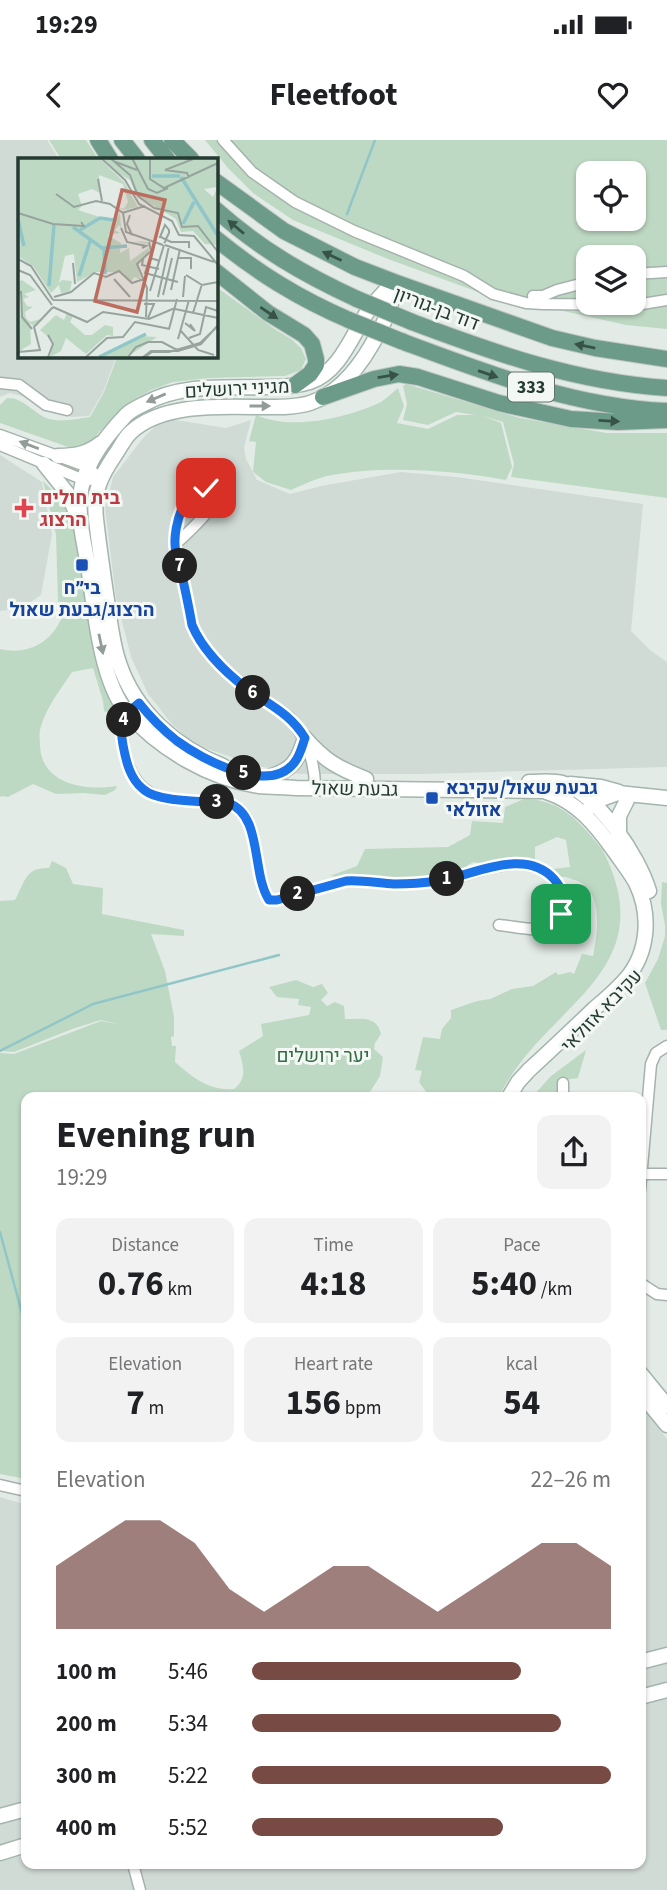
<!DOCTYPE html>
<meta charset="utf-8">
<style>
body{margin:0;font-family:"Source Sans 3",Heebo,sans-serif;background:#f2f2f2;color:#202124;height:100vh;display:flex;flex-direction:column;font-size:26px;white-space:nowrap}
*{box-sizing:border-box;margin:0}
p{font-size:23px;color:#757577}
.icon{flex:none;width:38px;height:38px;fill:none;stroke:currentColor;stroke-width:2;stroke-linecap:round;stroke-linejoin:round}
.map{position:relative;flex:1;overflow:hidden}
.details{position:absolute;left:21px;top:952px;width:625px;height:777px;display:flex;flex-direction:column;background:#fff;border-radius:14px;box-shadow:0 2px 5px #0004}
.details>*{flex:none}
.tools{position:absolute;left:576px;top:21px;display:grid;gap:14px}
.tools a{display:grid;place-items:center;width:70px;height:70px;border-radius:14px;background:#fff;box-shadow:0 2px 5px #0004;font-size:35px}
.pin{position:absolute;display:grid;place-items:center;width:60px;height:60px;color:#fff;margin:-30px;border-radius:14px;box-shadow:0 4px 10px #0006}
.km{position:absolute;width:35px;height:35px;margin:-18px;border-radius:50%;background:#222;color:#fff;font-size:19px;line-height:35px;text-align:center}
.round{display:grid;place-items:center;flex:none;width:74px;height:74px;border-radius:14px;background:#f2f2f2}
.overview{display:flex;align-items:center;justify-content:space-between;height:119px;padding:0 35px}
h1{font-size:38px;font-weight:700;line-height:52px}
.stats{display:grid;grid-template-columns:repeat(3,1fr);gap:10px;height:119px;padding:7px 35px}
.stats div{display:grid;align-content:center;border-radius:14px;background:#f2f2f2;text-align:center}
.stats b{font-size:35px;font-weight:700}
.stats small{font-size:19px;font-weight:400}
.stats p{font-size:19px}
.chart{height:196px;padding:14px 35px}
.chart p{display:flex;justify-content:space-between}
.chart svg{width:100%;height:126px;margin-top:7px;fill:#774a44;opacity:.7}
ul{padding:0 35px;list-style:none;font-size:23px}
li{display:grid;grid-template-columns:112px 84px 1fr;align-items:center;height:52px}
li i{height:18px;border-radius:9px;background:#774a44}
.status{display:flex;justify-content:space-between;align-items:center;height:49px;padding:0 35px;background:#fff;direction:ltr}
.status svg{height:19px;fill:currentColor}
header{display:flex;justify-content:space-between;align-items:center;height:91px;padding:0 35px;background:#fff;font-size:32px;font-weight:700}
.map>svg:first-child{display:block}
.built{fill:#d1dbd5}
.green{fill:#bed9c3;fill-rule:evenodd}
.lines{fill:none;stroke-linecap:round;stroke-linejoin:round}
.stream{stroke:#91c6c9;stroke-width:2.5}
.street-casing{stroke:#a6b2ac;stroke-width:13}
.secondary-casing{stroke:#a3b5ad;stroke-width:17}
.primary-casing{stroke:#c2c8c6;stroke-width:18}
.street{stroke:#fff;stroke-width:10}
.secondary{stroke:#fff;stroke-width:14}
.primary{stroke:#6d9b8a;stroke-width:16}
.primary-bridge-casing{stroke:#c2c8c6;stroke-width:18;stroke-linecap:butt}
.primary-bridge{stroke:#6d9b8a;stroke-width:16}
.oneway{fill:#375248}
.oneway2{fill:#929c98}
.route-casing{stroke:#fff;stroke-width:14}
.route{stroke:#1a73e8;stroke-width:9}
.health-dot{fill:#e0444e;stroke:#f3f8f5;stroke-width:2.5}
.transit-dot{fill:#1a4fb4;stroke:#f3f8f5;stroke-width:2.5}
.labels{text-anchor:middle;stroke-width:6;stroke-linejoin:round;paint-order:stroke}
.shield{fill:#f3f8f5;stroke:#63736c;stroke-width:2}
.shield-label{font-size:18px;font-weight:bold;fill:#253a32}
.street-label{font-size:19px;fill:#253a32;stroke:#f3f8f5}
.health-label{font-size:19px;font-weight:bold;fill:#be3a42;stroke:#f3f8f5;text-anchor:start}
.transit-label{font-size:19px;font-weight:bold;fill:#164399;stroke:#f3f8f5}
.park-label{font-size:19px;fill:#346c44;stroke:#f3f8f5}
.inset-river{fill:none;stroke:#91c6c9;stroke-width:3.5}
.inset-road{fill:none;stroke:#97a49e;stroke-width:2}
.view{fill:#bb6e60;fill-opacity:0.15;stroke:#bb6e60;stroke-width:3.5}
.inset-edge{fill:none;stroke:#253a32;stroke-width:3.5}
</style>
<div class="status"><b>19:29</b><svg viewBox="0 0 49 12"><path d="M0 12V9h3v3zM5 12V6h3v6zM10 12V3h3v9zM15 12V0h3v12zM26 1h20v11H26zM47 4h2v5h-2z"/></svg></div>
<header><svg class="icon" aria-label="back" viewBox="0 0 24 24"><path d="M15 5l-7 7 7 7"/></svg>Fleetfoot<svg class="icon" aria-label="heart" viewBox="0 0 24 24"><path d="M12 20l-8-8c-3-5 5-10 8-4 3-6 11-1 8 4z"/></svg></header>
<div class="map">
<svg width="667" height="1750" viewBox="0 0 667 1750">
<rect width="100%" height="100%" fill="#e3ebe6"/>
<path class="built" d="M0,0H47L59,19H19V215H117L103,252L89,276L72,277L52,272L30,258L10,253L0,257Z
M164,278L226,288L251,280L244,308L246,319L257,340L290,354L321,346L401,332L457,337L643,364L631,491L650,510L667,522V627L424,634H299L258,626L193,604L172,584L148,554L131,517L116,458L105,368L113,337L143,298Z
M0,315L42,342L52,394L41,455L22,468L0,471Z
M642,1266L667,1299V1750H0V1357L26,1365V1724H640V1267Z"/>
<path class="green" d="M49,0H86L98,19H61Z
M205,0H667V189L626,185L478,152L388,119L293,80L253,53L228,28ZM588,33H634V79H588ZM588,117H634V163H588Z
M215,146L276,190L291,199L301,208L306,219L301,230L285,236L209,238L173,242L151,250L130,262L100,291L91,303L76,308L68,307L0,283V265L7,258C22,257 33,272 46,278C59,283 77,279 90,277L104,252L118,215H215Z
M406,244L520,278L607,293H667V358L511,337L514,324L503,282L483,276L501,283L512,327L506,340C449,330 383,325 327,336C315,339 302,345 291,350L266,342L253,332L256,302L249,301L256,275C291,291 347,278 381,262C387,258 392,253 398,248L404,266L397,283L428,289L457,275H475L456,272L428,285L403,280L407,264L403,246Z
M43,341C58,356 69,370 78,390L118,569V591H111L107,587L113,578V574L104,571L103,561L93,528L72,532C60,550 45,569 40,590C39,595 40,601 40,606C42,645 86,651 117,646L115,650L105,655L84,653L56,654L33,644L8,657L2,656L0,657V509C24,515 48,505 59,483C64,476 64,470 58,462L56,395Z
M524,659C561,659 581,683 602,709C667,834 543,864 499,957H414L426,952L419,942L422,931L415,930L423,897L440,899L442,889L451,878V870L477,861L490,859L512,849L533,846L556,832L558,835L570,832L574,834L582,814L593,816C598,792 604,750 575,740C568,738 565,736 558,737L552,729L570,727L566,700L557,697L535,707V723L489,725L474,722L468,725L462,733L393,741L330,736L357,726L365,709L448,707L470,695L472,681L503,683L505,667Z
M52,721L66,728L73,744L103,748L102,774L184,790V796L151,794L165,831L174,877V896L171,897L172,906H176L175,922C193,938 210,951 234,949C248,938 243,925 239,911L263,896L261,884L309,875L311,867L298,865L299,859L277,857L269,847L296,840L313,847L322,844L328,853L321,860L327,866L335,862L344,866L345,879C360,879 377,875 381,894L375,903L374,909L383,917L380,936L370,952L369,957H26V1339L0,1334V913L14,914L101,881L117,884L101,880L75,888L14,912L0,911V761L15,760C25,742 25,727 49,728Z
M662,742L667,743V890H661L645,843L658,819L665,796V785L661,764Z
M586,910L578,938L559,941L557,957H532L551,936Z"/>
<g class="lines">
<path class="stream" d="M347,74L375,0
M0,911L93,864L279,815
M0,1092L26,1188"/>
<g class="street-casing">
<path id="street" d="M223,0L252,32L295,62L354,91L464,136L493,154L526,163L543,164L636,165L667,160
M634,134L667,132
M533,156H543L557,150L588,142
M0,243L19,245L46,265L67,270
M0,295L88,327L100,339
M0,305L84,340H90
M175,404C182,399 212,370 213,363C214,357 209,353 206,348C184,346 174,387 175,404C175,413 179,423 181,431C185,449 189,467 192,485C210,527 253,552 289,577C307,598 315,621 315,648
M132,568C121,577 121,590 123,603C132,670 175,659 228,663C264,675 251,732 269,760H277L346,741C362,740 378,743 394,744C408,744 423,743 437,741C470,737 503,717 536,727C563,735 576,776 547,788C536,792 512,786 499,785
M563,957V943
M640,1034H667
M640,1050L651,924L656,913L667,906
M640,1143L657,1154L667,1155
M0,1345L26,1351
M133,1724L140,1750"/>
</g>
<g class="secondary-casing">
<path id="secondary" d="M394,142C384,152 374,162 366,174C351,198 339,232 310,242C298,246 282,247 268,247C227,248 181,243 144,264C138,267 131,270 126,275C105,297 83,325 80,357C78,379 84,403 88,425C94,465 100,541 127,572C159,609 210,639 259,646C271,647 284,647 296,648L544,651C577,661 596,685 615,712C622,722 630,732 636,743C651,774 649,812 626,839C617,849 606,859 595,868C573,889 551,910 529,930L518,942L509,957
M58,316C75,316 87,314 101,303
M44,324L68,354L77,375
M305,598C325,621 338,628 366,639
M223,626C177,608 135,572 119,523C112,503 110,481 107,460C103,433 99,406 96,379C93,352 100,337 115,315C120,308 124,299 130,293C160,264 218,266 257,267C274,267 294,268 310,263C337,254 357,230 371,206C384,183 393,169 394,142
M269,637C292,630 298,621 305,598
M529,642C540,642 552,640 562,643C598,654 639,717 649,751
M570,644L601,647L619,652
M590,667L593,662L618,653L667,658
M619,694V676L627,660
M640,1233L667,1266
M640,1252L667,1285
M640,1522L667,1515
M640,1557L667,1550
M0,1676L26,1669
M0,1713L26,1705"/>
</g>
<g class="primary-casing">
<path id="primary" d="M98,0L110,19
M122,0L137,19
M152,0L167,19
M172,0L191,19
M215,41L284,91L355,127L394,142L552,198L595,208L667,219
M215,69C260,109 303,134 357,159
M215,98C258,133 298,158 349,180
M215,131L268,173L304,195L312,204L316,219V225L310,234L295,245
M412,182C497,214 576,242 667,248
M401,201C487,233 574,267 667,271
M323,257L374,239L399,234L418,237L499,263L571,279L618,282L667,280"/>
</g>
<use href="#street" class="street"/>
<use href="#secondary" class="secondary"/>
<use href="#primary" class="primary"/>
<g class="primary-bridge-casing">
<path id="primary-bridge" d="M357,159L412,182
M349,180L401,201"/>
</g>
<use href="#primary-bridge" class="primary-bridge"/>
</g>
<defs><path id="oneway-solid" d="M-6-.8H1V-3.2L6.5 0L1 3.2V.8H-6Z" transform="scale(1.75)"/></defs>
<g class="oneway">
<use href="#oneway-solid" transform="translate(236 87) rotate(-140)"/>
<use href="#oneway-solid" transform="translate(332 116) rotate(-155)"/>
<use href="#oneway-solid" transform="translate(269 173) rotate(34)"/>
<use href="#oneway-solid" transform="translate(585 206) rotate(-168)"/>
<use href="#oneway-solid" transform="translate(488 234) rotate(19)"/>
<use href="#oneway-solid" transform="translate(388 236) rotate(-9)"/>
<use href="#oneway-solid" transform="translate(609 281) rotate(3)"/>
</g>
<g class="oneway2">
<use href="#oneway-solid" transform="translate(156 258) rotate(157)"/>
<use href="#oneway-solid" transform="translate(260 266)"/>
<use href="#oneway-solid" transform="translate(29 305) rotate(-159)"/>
<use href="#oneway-solid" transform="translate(101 504) rotate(78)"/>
</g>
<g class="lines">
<g class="route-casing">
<path id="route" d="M206,348C184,346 174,387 175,404C175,413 179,423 181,431C185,449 189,467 192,485C202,509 225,532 246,548C269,565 290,573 305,598C302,606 300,616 294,623C269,655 203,620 177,601C163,590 150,577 139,563C122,576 119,584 123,605C126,621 130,639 143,649C158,663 207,661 228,663C263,675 251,732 269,760H277L346,741C362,740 378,743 394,744C408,744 424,743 437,741C473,736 524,706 554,739C558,744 561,747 562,753C564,760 562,767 561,774"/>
</g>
<use href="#route" class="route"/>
</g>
<path class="health-dot" d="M20.5 357.5h7v7h7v7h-7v7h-7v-7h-7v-7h7z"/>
<g class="transit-dot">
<rect x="75" y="418" width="14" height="14" rx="3.5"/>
<rect x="425" y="651" width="14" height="14" rx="3.5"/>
</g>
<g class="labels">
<rect class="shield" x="508" y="232.5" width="46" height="29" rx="5"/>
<g class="shield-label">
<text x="531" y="253">333</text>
</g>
<g class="street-label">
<text transform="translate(437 168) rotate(21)" y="7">דוד בן-גוריון</text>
<text transform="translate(237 248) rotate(-3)" y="7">מגיני ירושלים</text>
<text transform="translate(355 648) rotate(1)" y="7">גבעת שאול</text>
<text transform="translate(601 870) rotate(-46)" y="7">עקיבא אזולאי</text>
</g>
<g class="health-label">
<text x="40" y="364">בית חולים<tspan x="40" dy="22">הרצוג</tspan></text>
</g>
<g class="transit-label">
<text x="82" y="454">בי״ח<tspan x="82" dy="22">הרצוג/גבעת שאול</tspan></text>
<text x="446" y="654" text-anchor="start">גבעת שאול/עקיבא<tspan x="446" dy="22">אזולאי</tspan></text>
</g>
<g class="park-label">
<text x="323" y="922">יער ירושלים</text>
</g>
</g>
<g transform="translate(18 18)">
<rect width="200" height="200" fill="#e3ebe6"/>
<path d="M0,0H81L106,24L120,49L105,52L100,49L106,51L110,44L105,26L81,17L82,35L74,31L60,36L64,48L60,52L97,64L102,54L103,70L101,67L97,72L102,75L89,77L103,85L102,95L111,90L112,103L130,90L129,85L127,86L116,83L130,84L131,94L119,106L123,122L116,119L113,124L104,114H78L59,124L56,96L47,98L41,125L44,122L54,123L52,133L43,135L41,127L33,135L15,108L0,98ZM86,0H199V29L186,31L195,39L199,30V87L187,86L175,73L163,74L158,61L118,37L112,22L95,12ZM4,122L18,132L6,136L11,139L5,141L9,148L15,149L7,154L8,160L12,164L26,160L15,168L12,165L13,186L0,194L4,137H0V124ZM49,155L55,158L52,164L67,177H74L87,167L95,169V178L89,177L68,196L48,180L43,193L32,199L35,183L22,172L38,157L46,162ZM122,178L139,179L109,199H83Z" fill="#bed9c3"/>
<path class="inset-river" d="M134,18H162M163,19L200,78M0,61L6,88M165,66L176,44M55,69L84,90L109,88M62,72L82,60L96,62M86,90L87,116M61,118L72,83M31,128L36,67M81,199L128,176"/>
<path class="inset-road" d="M83,0L107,22L121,46L154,63L161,77L176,78L200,107M92,0L112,17L120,38L136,50M114,0L130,31L139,35L150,30M132,0V21L146,30L200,5M166,0L173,2L147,12L169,15L171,20M95,3L119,12M80,21L84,43M38,36L56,49L78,43L92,46L105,55L108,74L145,87M136,50L160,55L164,69L180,68L200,94M0,55L35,66L66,68L63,64M104,55L127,48M112,57L109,66L114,77M103,70L109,84L128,88L124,90M146,85L147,84L148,82V81L151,75V72L147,67L142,79H143L147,81L148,82H149L153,84H171V90M147,87L196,104M160,100H173V111M0,101L13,108L35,142M125,101L124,107L141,111M142,103L132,100L127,115L160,124M55,105L57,126M0,112L12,117L34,147M168,117L184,127L200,124M96,121L112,139M153,132L162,91M3,133L4,159L14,171M132,133L146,87M145,137L154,100M36,139L53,134L76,115L88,119L101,113L114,125L126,121M140,139L151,88M165,139L167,118M35,142L200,143M126,146H136L130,160M35,149L69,164L85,154L131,161L157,150M157,151L200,160M175,155L184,126M128,159L129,130L119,106L133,93L131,84M167,165L177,173L172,166M151,171L159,141M162,172L180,192L196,197M30,177L35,186L30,199M171,180L182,176L188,149L200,153M160,181L171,142M0,194L22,192L16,169L35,149M151,194L182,185L200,168M68,199L89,180L105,179L117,164L152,171M110,199L118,189L130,184H144L159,192M125,199L133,193H160L183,186L200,167M127,199L134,194H151"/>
<path class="view" d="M104,32L147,42L119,154L77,143Z"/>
<rect width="200" height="200" class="inset-edge"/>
</g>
</svg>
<div class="tools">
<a><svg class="icon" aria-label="locate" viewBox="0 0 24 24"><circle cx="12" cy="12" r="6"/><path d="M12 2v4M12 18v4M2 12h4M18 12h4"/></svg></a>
<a><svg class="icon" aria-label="layers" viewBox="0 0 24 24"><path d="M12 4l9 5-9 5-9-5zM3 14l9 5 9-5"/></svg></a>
</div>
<div class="pin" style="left:561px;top:774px;background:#1e9e55"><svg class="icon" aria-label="arrive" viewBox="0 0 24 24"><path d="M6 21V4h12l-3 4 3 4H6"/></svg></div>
<div class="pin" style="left:206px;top:348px;background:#d93025"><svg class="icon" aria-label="check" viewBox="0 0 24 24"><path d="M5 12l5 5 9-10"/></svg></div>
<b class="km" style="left:447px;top:739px">1</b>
<b class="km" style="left:298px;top:754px">2</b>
<b class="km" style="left:217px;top:662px">3</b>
<b class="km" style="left:124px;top:580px">4</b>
<b class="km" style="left:244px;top:633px">5</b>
<b class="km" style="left:253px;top:553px">6</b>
<b class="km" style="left:180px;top:426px">7</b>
<section class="details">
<div class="overview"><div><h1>Evening run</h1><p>19:29</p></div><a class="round"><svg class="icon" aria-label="share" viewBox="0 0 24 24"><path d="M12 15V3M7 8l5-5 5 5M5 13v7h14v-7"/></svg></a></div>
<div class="stats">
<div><p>Distance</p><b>0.76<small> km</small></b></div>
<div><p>Time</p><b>4:18</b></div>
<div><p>Pace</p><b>5:40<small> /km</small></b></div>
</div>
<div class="stats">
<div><p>Elevation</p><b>7<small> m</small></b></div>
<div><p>Heart rate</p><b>156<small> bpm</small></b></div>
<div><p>kcal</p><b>54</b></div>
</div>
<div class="chart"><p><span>Elevation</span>22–26 m</p>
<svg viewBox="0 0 160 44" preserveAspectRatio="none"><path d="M0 44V22L10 14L20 6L30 6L40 14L50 30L60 38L70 30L80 22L90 22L100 30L110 38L120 30L130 22L140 14L150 14L160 22V44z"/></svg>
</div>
<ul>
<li><b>100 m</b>5:46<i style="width:75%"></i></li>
<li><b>200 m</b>5:34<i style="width:86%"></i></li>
<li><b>300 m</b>5:22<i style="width:100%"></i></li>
<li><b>400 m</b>5:52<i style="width:70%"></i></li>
</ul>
</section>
</div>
